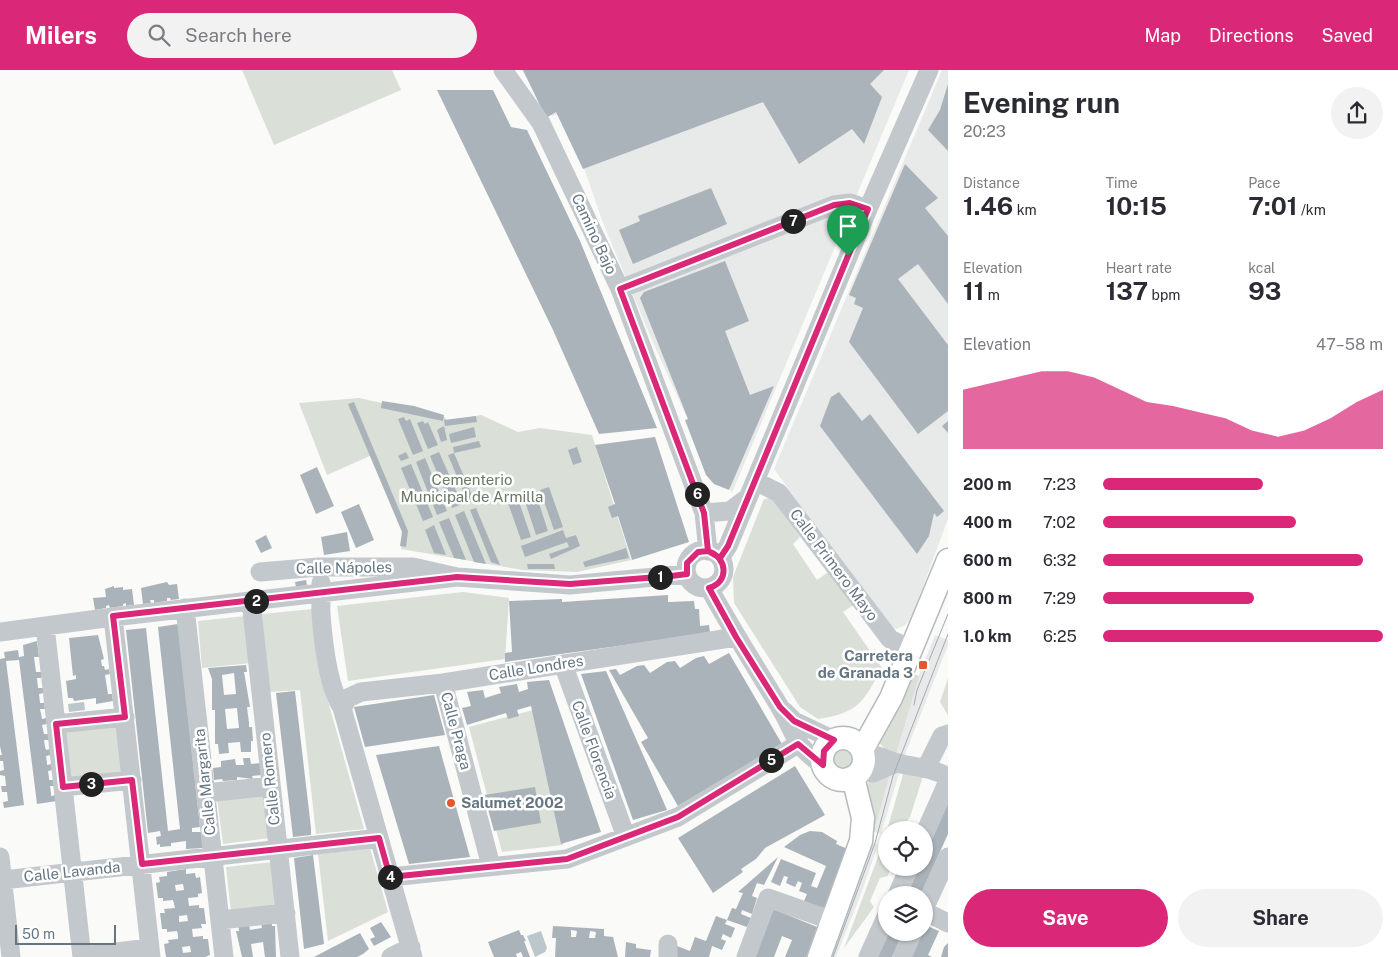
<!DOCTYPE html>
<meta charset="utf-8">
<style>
body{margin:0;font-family:"Public Sans",sans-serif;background:#f2f2f3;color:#2b2b33;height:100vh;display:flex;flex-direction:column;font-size:19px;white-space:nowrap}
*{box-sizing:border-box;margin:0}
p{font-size:16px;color:#7c7c81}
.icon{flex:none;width:28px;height:28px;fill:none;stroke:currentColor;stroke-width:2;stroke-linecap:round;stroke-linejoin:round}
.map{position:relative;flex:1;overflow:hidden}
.details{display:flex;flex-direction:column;background:#fff;width:450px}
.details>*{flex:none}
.fabs{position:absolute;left:878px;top:751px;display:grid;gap:10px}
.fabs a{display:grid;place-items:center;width:55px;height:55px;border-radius:50%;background:#fff;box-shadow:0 1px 4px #0004;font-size:25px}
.scale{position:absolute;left:15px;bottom:12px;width:101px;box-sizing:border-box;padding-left:5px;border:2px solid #657683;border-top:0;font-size:14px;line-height:18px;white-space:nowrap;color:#657683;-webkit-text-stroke:4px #fff;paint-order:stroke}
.pin{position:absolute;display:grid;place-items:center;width:42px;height:42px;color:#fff;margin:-51px -21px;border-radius:50% 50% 50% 0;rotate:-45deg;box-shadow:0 0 5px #0007}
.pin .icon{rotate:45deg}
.km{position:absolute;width:25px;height:25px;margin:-12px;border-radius:50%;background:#222;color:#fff;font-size:14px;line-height:25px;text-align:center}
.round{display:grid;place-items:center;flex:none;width:52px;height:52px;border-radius:26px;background:#f2f2f3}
.headline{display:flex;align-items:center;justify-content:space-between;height:85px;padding:0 15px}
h1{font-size:28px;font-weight:700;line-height:38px}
.figures{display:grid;grid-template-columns:repeat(3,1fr);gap:8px;height:85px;padding:5px 15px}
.figures div{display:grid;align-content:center}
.figures b{font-size:25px;font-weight:700}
.figures small{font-size:14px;font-weight:400}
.figures p{font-size:14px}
.chart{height:140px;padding:10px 15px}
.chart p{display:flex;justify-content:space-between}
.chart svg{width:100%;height:90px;margin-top:5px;fill:#db2777;opacity:.7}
.cta{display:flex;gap:10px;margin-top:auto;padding:10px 15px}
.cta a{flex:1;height:58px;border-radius:30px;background:#db2777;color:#fff;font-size:20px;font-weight:700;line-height:58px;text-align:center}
.cta a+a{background:#f2f2f3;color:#2b2b33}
ul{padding:0 15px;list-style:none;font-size:16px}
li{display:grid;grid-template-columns:80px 60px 1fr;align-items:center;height:38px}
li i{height:12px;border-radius:6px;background:#db2777}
header{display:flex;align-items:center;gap:30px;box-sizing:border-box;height:70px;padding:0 25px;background:#db2777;color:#fff}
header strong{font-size:24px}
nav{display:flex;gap:28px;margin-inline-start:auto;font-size:18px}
.search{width:350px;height:45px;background:#f2f2f3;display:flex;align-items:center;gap:12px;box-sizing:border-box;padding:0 18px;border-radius:28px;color:#7c7c81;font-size:19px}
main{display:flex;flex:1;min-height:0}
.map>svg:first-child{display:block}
.built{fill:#e8e9e9}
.green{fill:#dadfd7}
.water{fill:#bbc7cb}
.building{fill:#aab3b9;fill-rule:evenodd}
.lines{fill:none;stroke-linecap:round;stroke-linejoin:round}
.major-casing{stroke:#b5babe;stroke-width:25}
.minor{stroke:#c3c8cc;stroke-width:19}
.major{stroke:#fff;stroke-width:22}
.tram{stroke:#a2aab0;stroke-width:1}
.route-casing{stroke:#fff;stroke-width:10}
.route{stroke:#db2777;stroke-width:6}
.poi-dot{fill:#e4572e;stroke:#fff;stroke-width:2}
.labels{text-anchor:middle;stroke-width:5;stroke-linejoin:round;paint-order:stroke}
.street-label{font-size:15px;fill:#657683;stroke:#fff}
.park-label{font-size:15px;fill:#687a64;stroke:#fff}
.poi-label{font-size:15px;font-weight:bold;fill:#657683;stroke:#fff;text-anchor:end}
</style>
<header>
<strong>Milers</strong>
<div class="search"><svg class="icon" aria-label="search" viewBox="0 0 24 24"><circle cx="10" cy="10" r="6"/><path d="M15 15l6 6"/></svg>Search here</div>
<nav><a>Map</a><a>Directions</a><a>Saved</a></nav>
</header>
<main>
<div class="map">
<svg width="948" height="887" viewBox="0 0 948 887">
<rect width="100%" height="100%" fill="#fafaf8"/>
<path class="built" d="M521,0H909L732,423L728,415L716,412L651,268L603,153L585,101L559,44L552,46Z
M942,0H948V449L911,549L904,556L896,559L888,554L774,399Z
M935,565L948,570V575L904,687L896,684L914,617Z
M900,700L881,764L874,762L891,701Z
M871,772L878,775L861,824L836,887H830Z"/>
<path class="green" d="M242,0H392L401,20L274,75Z
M359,328L445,347L447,351L481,345L518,362L540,358L592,365L631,490L577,502L523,500L401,479L402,461L372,385L327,405L299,333Z
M772,428L800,467L793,474L817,510L830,501L855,534L843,542L882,598C863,632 859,643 818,649L800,637L734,533L733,507L764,429Z
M463,522L509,528L505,589L348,611L337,536Z
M313,539L324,617L364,759L316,764L300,620L269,622L262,544Z
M246,546L251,593L202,598L198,551Z
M911,603L919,606L896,684L886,681L878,671Z
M948,608V645L940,632Z
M533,640L563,775L502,782L469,657Z
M119,653L125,706L70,712L64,659Z
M833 689a10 10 0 1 1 20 0a10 10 0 1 1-20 0Z
M891,701L874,762L870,761L863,718L875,707Z
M904,701L924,703L910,747L900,760H887Z
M264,714L270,768L223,774L216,720Z
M882,776L886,779V798H890L888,806L880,808L870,831L874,837L844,878Z
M370,778L388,842L328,871L318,784Z
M273,792L279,846L232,851L226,797Z"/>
<path class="water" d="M84,632L85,640L69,642L68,634Z
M541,861L547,878L545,882L535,887L527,866Z"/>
<path class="building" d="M523,0H884L870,14L882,27L864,74L852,59L799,94L763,32L583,99L556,42L546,48Z
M948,14V81L928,60L940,40Z
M437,20H493L511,57L527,60L580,171L657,358L599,364L553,260Z
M905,94L938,128L925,138L948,166V234L918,194L898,209L948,275V341L918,364L849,272L863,238L854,234L856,228L849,225Z
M711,118L727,154L633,194L619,160L640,151L638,146Z
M725,191L749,251L725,261L750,325L774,316L729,420L714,414L706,405L685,350L688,349L640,228L644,222Z
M839,322L862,351L870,344L944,441L937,447L934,443L929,466L917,484L820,356L831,327Z
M382,331L414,336L444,345L443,351L381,338Z
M354,332L408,461L406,477L400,476L402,462L348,334Z
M476,346L477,352L445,356L444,350Z
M404,347L406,351L410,349L423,381L413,385L398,349Z
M423,351L425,354L428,352L438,375L428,379L417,353Z
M948,351V363L942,356Z
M444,356L447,370L441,372L437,360Z
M474,357L476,367L451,373L449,364Z
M655,367L689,472L632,490L618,446L612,448L608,437L615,434L595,375Z
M479,371L481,377L454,383L453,377Z
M577,377L582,392L573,395L568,380Z
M406,382L409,388L401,391L398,386Z
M439,382L462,434L452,438L430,386Z
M454,383L474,430L468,433L448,385Z
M425,388L447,441L437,445L416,392Z
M411,394L433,447L423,451L401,398Z
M317,397L334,436L316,444L300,405Z
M549,417L563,457L554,460L540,420Z
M535,421L548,461L536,465L523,425Z
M517,426L531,467L521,470L507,430Z
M359,434L374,470L356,478L341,442Z
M476,438L500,495L491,492L470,440Z
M464,441L486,494L474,492L455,445Z
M449,448L466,490L454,488L439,452Z
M434,455L446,485L434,483L425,460Z
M563,460L566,468L576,465L580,476L551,489L549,484L569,477L567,472L525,487L521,476Z
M347,462L350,481L324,485L321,467Z
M266,465L272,478L261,483L255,471Z
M626,478L629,488L585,497L583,492Z
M527,494H554L555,499H528Z
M306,510L307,516L296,517L295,512Z
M167,512L169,515L177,514L179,529L171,530L170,528H167V531L154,533V530H150L151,533L143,534L141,518Z
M114,516V518L123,517V520L132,519L134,535L126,536V533L123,534V536L110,538L109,535L106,536V538L95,540L93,528L106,527L105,519Z
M668,525V532L694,531L695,539H699L700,556L709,555L710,563L505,592V583L512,582L509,531L562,529V532Z
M178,554L200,757L192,758V762H201L203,778L186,779V771L171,773V776L160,777V774L157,775L156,767L161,766L160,761L148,763L126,560L146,558L168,761L180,759L158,557Z
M98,565L104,589L101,590L102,596H104L105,600L109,599L110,604L105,605L108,624H112L113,631L96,634V628L74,631L73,628H68L66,611L76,609V605L73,606L69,568Z
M37,571L39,587H34L36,602H41V608H37L38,618H43V623L39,624L40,633H44L45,639H40L42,649L46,648L47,654L42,655L44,664H48L49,670H44L45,677L46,680L50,679L51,685L46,686L47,693V695L52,694L53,700L48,701L49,708V710H54L55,716H50L51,723V726L56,725L57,731L37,734L19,590L6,591L24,735L4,738L3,732L8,731L7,722H2L1,716H6L5,706L0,705V701L4,700L3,691H0V685H2L0,676V589L5,588L4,582L18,580L19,587L24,586L23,575Z
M729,583L782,674L678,736L641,672L648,668L609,600L616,599L620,605L637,596L644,595L650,603L667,592L675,591L680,598L696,588L704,586L709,594Z
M246,595L247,602H244L250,637H247L249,653V657H252L253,671H251V682H241L240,672L228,673L229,683L219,684L218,674H215V640H212V609L208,598ZM234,603L236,624L224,625L222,605ZM237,638L239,658L227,659L225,639Z
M606,601L652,705L667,740L633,750L581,604Z
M549,610L601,762L561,774L531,636L517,640L519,646L508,649L506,643L467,655L462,638L471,636L467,622L483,620L485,628L501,623L499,617L517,614L519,622L528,619L527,612Z
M295,621L311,758V765L293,767L276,623Z
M434,625L445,665L365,677L354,637Z
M439,676L470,787L409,794L376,685Z
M243,688H250L251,694L260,693L261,705L252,706L253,709L237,707V710L223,711L222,709L214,710L213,698L221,697V691L235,689L236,695H244Z
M795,696L825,745L765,778L756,789L741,799L743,802L713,823L678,768Z
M535,717L541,753L494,761L484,725Z
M948,727V764L921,824L907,818L916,798H924V781Z
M810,761L822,762L837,771L836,774L850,780L825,840L804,831L807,824L799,821L802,813L798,811L795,817L786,813L788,807L784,806L780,816L771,812L781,789L816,803L811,816L817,818L826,796L784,777L800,765Z
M313,785L324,874L304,879L294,788Z
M778,787L764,815L757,813L752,826L757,828L752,844L742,840L741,844L751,848L747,857L727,850L732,838L736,839L743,823L738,822Z
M186,799V804L195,803L196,808L200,807L202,823L198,824V827L188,828L189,836L199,835V838H204L206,854H201L202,858L192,859L193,867L203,866V869H208L210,885L205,887H166L164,874L169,873L168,870L178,869V865L177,861L167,862V859H162L160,843H165L164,839L175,838L173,830L163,831V828H158L156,813L160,812L159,807L167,806V802ZM183,814L184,820L176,821L175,815ZM187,845L188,851L179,852V846ZM190,876L191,882L183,883L182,877Z
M773,839L817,857L806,887H785L792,870L782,866L774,887H753Z
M271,846L272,856H275L276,887H265L263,872L251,874L253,887H242L236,861H239L238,850L248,849L250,860L262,858L260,848Z
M716,846L727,850L725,854L735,858L731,868L723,864L721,869L726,871L722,880L712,876L709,887H676L677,876L690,881L695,867L706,871Z
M381,852L391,867L374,876L370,869L375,867L370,858Z
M925,855L939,861L928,885L932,887H910L921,862H924Z
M553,856L604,859V866L613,867L618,887H555L556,868H552ZM571,860L577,861L576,867H571ZM590,861L596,862L595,868H589Z
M519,860L521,865H523L526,871H524L530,887H523L521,882L516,884L517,887H494L488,872Z
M887,862H903L892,887H876Z
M360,863L369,879L363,884L357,887H314Z
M626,872L636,874V878L651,880L650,887H625Z
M948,873V887H941L944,877Z"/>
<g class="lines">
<g class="major-casing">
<path id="major" d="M822 689a21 21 0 1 1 42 0a21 21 0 1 1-42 0Z
M862,680L891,628L948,490
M819,887L861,771L863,748L853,707"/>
</g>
<path class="minor" d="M503,0L541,53L620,219L704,443L708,481
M620,219L834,135L850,133L868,139
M755,411L779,423L890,569L912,580
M704,443L730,441L747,428
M686 499a19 19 0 1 1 38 0a19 19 0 1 1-38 0Z
M720,488L728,476L868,139L929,0
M260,502L319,497H413L457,507L570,515L687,504
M321,513C323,523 320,533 321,544C323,571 328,616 342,638L413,887
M709,518C731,558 755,596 778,634C795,661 793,676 823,695
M251,531L290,887
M185,538L224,887
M113,547L151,887
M45,556L82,887
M0,562L113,547L457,507
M563,594L626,767
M443,613L491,796
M342,638L348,628L361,622L443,613L736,567
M784,641L794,651L834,670
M56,654L125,647
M863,682C877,684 885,690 898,693C916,698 931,697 948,707
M926,698L942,666L948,664
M860,702L873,703L896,693
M63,717L132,710
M206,723L271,716
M924,765L948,711
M0,787L11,887
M390,807L567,789L678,747L798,674
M3,810L379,768
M897,825L909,798
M924,839L948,787
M924,841L948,853
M220,850L286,843
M82,886L150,878
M391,887L411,877
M668,887V874
M746,887L768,828L833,851
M868,887L886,847
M902,887L913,862"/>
<use href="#major" class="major"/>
<path class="tram" d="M914,635L917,620L948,544
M833,887L875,773L893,706L948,564"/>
</g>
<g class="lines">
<g class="route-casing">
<path id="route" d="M848,186L728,476L720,488L708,481L698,482L687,493V504L671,506L570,514L457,507L113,546L125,647L56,654L63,717L132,710L142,794L379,768L390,807L567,789L678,747L798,674L823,695L824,681L834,670L794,651L780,637L736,567L709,518C730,512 727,487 708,481L704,443L620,219L834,135L850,133L868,139L848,186"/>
</g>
<use href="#route" class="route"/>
</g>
<g class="poi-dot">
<rect x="918" y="590" width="10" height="10" rx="2.5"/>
<circle cx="451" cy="733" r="5"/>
</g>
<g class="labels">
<g class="street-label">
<text transform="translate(594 164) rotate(65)" y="5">Camino Bajo</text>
<text transform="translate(834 495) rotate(53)" y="5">Calle Primero Mayo</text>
<text transform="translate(344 498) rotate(-1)" y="5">Calle Nápoles</text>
<text transform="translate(536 598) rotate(-9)" y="5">Calle Londres</text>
<text transform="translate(456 661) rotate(75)" y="5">Calle Praga</text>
<text transform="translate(594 680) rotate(70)" y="5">Calle Florencia</text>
<text transform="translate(270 709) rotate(-96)" y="5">Calle Romero</text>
<text transform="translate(205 712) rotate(-96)" y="5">Calle Margarita</text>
<text transform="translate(72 802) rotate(-6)" y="5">Calle Lavanda</text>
</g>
<g class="park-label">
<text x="472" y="415">Cementerio<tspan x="472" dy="17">Municipal de Armilla</tspan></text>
</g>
<g class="poi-label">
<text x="913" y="591">Carretera<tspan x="913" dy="17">de Granada 3</tspan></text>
<text x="461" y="738" text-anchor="start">Salumet 2002</text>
</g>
</g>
</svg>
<div class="fabs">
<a><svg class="icon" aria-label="locate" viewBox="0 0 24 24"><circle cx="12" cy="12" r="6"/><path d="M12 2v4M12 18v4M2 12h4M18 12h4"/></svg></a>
<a><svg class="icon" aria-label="layers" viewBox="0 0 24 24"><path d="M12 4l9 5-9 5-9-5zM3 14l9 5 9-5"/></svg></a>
</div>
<div class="scale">50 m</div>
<div class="pin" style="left:848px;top:186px;background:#1e9e55"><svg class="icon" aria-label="arrive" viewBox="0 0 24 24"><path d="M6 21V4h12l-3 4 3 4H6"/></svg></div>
<b class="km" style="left:660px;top:507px">1</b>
<b class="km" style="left:256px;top:531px">2</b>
<b class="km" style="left:91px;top:714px">3</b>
<b class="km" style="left:390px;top:807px">4</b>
<b class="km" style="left:771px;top:690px">5</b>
<b class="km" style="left:697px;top:424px">6</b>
<b class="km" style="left:793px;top:151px">7</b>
</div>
<section class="details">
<div class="headline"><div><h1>Evening run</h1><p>20:23</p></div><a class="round"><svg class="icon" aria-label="share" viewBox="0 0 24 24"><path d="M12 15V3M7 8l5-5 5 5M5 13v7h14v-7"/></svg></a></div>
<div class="figures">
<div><p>Distance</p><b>1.46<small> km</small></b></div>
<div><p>Time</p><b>10:15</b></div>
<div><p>Pace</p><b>7:01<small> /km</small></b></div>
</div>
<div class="figures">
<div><p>Elevation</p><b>11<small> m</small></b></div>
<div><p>Heart rate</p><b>137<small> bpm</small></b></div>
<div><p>kcal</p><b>93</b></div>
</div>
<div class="chart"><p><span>Elevation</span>47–58 m</p>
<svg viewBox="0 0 160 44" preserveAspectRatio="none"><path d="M0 44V15L10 12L20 9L30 6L40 6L50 9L60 15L70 21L80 23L90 26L100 29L110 35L120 38L130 35L140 29L150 21L160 15V44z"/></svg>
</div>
<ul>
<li><b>200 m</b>7:23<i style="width:57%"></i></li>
<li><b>400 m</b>7:02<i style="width:69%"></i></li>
<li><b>600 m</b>6:32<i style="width:93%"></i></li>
<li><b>800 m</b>7:29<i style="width:54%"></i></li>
<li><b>1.0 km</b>6:25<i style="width:100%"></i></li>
</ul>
<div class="cta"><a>Save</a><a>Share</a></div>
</section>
</main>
